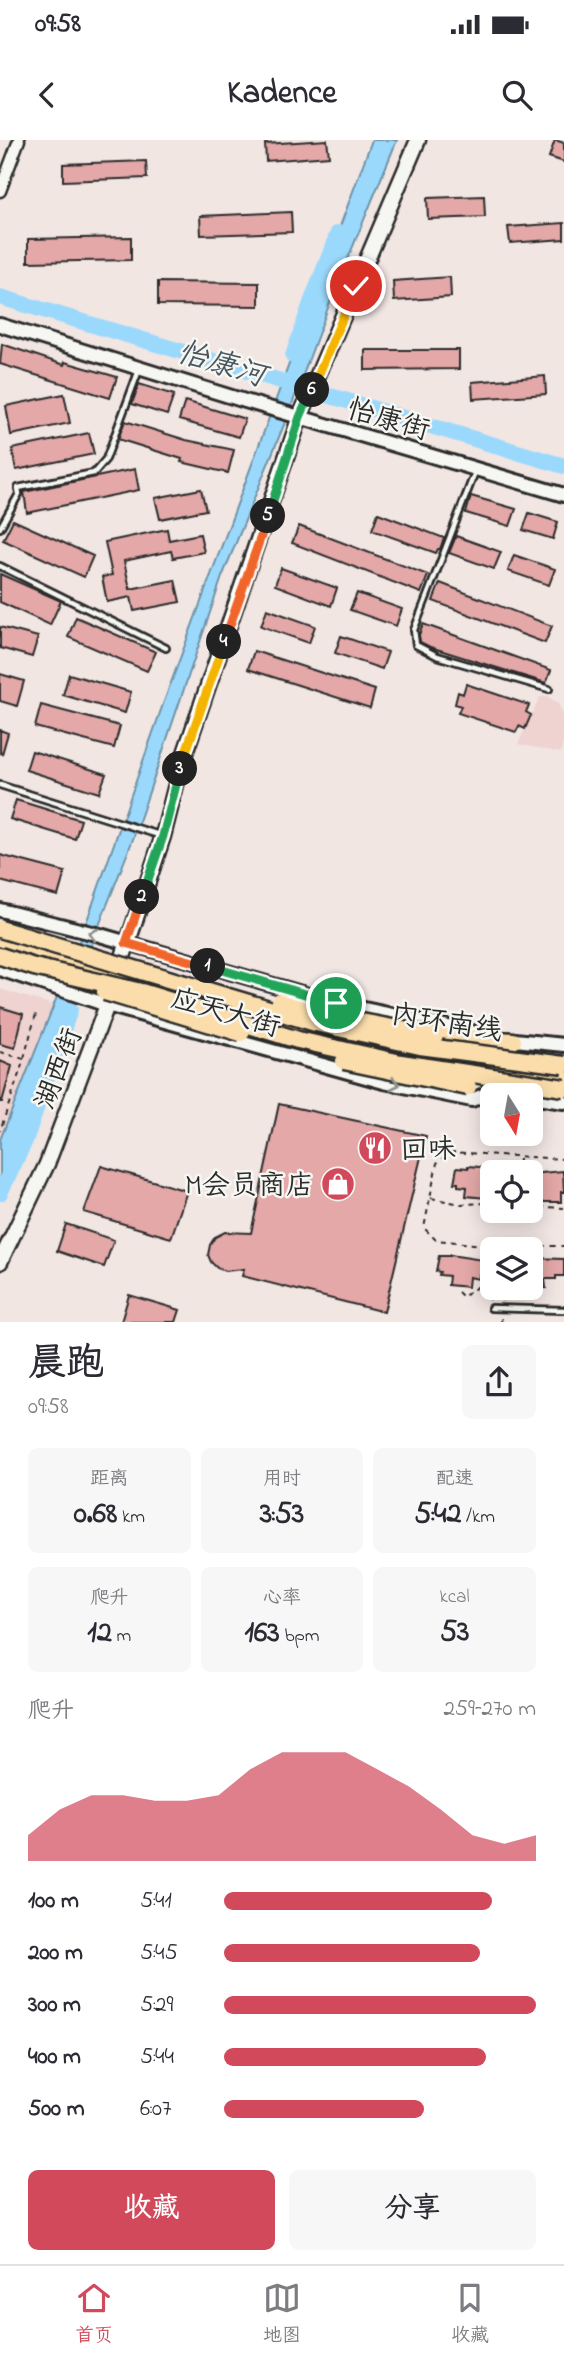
<!DOCTYPE html>
<html lang="zh">
<meta charset="utf-8">
<style>
body{margin:0;font-family:"Indie Flower","LXGW WenKai TC",sans-serif;background:#f7f7f7;color:#2b2b33;height:100vh;display:flex;flex-direction:column;font-size:26px;white-space:nowrap}
*{box-sizing:border-box;margin:0}
p{font-size:23px;color:#7c7c81}
.icon{flex:none;width:38px;height:38px;fill:none;stroke:currentColor;stroke-width:2;stroke-linecap:round;stroke-linejoin:round}
.map{position:relative;height:1182px;overflow:hidden}
.panel{display:flex;flex-direction:column;background:#fff;flex:1}
.panel>*{flex:none}
.needle{width:46px;rotate:169deg}
.tools{position:absolute;left:480px;top:943px;display:grid;gap:14px}
.tools a{display:grid;place-items:center;width:63px;height:63px;border-radius:10px;background:#fff;box-shadow:0 4px 18px #0003;font-size:35px}
.pin{position:absolute;display:grid;place-items:center;width:60px;height:60px;color:#fff;margin:-30px;border:4px solid #fff;border-radius:50%;box-shadow:0 2px 7px #0007}
.km{position:absolute;width:35px;height:35px;margin:-18px;border-radius:50%;background:#222;color:#fff;font-size:19px;line-height:35px;text-align:center}
.round{display:grid;place-items:center;flex:none;width:74px;height:74px;border-radius:10px;background:#f7f7f7}
.summary{display:flex;align-items:center;justify-content:space-between;height:119px;padding:0 28px}
h1{font-size:38px;font-weight:700;line-height:52px}
.figures{display:grid;grid-template-columns:repeat(3,1fr);gap:10px;height:119px;padding:7px 28px}
.figures div{display:grid;align-content:center;border-radius:10px;background:#f7f7f7;text-align:center}
.figures b{font-size:30px;font-weight:700}
.figures small{font-size:19px;font-weight:400}
.figures p{font-size:19px}
.chart{height:196px;padding:14px 28px}
.chart p{display:flex;justify-content:space-between}
.chart svg{width:100%;height:126px;margin-top:7px;fill:#d1495b;opacity:.7}
.primary-button{display:flex;gap:14px;margin-top:auto;padding:14px 28px}
.primary-button a{flex:1;height:80px;border-radius:10px;background:#d1495b;color:#fff;font-size:28px;font-weight:700;line-height:80px;text-align:center}
.primary-button a+a{background:#f7f7f7;color:#2b2b33}
ul{padding:0 28px;list-style:none;font-size:23px}
li{display:grid;grid-template-columns:112px 84px 1fr;align-items:center;height:52px}
li i{height:18px;border-radius:9px;background:#d1495b}
.status{display:flex;justify-content:space-between;align-items:center;height:49px;padding:0 35px;background:#fff;direction:ltr}
.status svg{height:19px;fill:currentColor}
header{display:flex;justify-content:space-between;align-items:center;height:91px;padding:0 28px;background:#fff;font-size:32px;font-weight:700}
.dock{display:flex;justify-content:space-around;align-items:center;height:98px;border-top:2px solid #e1e1e2;background:#fff;font-size:19px;color:#7c7c81}
.dock a{display:grid;justify-items:center;gap:4px}
.dock .active{color:#d1495b}
.map>svg:first-child{display:block}
.built{fill:#eed3d1}
.water{fill:#9bd9fc;stroke:#6e93a8;stroke-width:2}
.lines{fill:none;stroke-linecap:round;stroke-linejoin:round}
.river{stroke:#9bd9fc;stroke-width:16}
.building{fill:#e3a8a7;stroke:#2b2b2b;stroke-width:2}
.service-casing{stroke:#2b2b2b;stroke-width:10}
.minor-casing{stroke:#2b2b2b;stroke-width:15}
.tertiary-casing{stroke:#2b2b2b;stroke-width:18}
.secondary-casing{stroke:#2b2b2b;stroke-width:19}
.primary-casing{stroke:#2b2b2b;stroke-width:21}
.trunk-casing{stroke:#2b2b2b;stroke-width:21}
.path{stroke:#2b2b2b;stroke-width:2;stroke-dasharray:5 5;stroke-linecap:butt}
.service{stroke:#f6f6f2;stroke-width:4.5}
.minor{stroke:#f6f6f2;stroke-width:10}
.tertiary{stroke:#f6f6f2;stroke-width:12}
.secondary{stroke:#f6f6f2;stroke-width:14}
.primary{stroke:#faddab;stroke-width:16}
.trunk{stroke:#faddab;stroke-width:16}
.trunk-bridge-casing{stroke:#2b2b2b;stroke-width:21;stroke-linecap:butt}
.trunk-bridge{stroke:#faddab;stroke-width:16}
.oneway{stroke:#90908e}
.split-1-casing{stroke:#fff;stroke-width:14}
.split-2-casing{stroke:#fff;stroke-width:14}
.split-3-casing{stroke:#fff;stroke-width:14}
.split-4-casing{stroke:#fff;stroke-width:14}
.split-5-casing{stroke:#fff;stroke-width:14}
.split-6-casing{stroke:#fff;stroke-width:14}
.split-7-casing{stroke:#fff;stroke-width:14}
.split-1{stroke:#22a559;stroke-width:9}
.split-2{stroke:#f0652b;stroke-width:9}
.split-3{stroke:#22a559;stroke-width:9}
.split-4{stroke:#f5b400;stroke-width:9}
.split-5{stroke:#f0652b;stroke-width:9}
.split-6{stroke:#22a559;stroke-width:9}
.split-7{stroke:#f5b400;stroke-width:9}
.labels{text-anchor:middle;stroke-width:5;stroke-linejoin:round;paint-order:stroke}
.street-label{font-size:28px;fill:#2b2b2b;stroke:#f6f6f2}
.poi-label{font-size:28px;fill:#2b2b2b;stroke:#f6f6f2;text-anchor:start}
.water-label{font-size:30px;font-style:italic;fill:#47565f;stroke:#f6f6f2}
</style>
<div class="status"><b>09:58</b><svg viewBox="0 0 49 12"><path d="M0 12V9h3v3zM5 12V6h3v6zM10 12V3h3v9zM15 12V0h3v12zM26 1h20v11H26zM47 4h2v5h-2z"/></svg></div>
<header><svg class="icon" aria-label="back" viewBox="0 0 24 24"><path d="M15 5l-7 7 7 7"/></svg>Kadence<svg class="icon" aria-label="search" viewBox="0 0 24 24"><circle cx="10" cy="10" r="6"/><path d="M15 15l6 6"/></svg></header>
<div class="map">
<svg width="564" height="1183" viewBox="0 0 564 1183">
<rect width="100%" height="100%" fill="#f2e6e3"/>
<filter id="ink" filterUnits="userSpaceOnUse"><feTurbulence type="fractalNoise" baseFrequency=".0143" numOctaves="2"/><feDisplacementMap in="SourceGraphic" scale="14" xChannelSelector="R" yChannelSelector="G"/><feConvolveMatrix kernelMatrix="1 2 1 2 8 2 1 2 1" color-interpolation-filters="sRGB"/></filter>
<g filter="url(#ink)">
<path class="built" d="M547,556L558,563L563,577L564,596L561,613L518,604L540,557Z
M0,849L63,868L0,1021Z"/>
<path class="water" d="M372,0H397L332,157L288,275L222,437L133,699L63,877L13,1021L0,1050V1000L84,789L162,567Z"/>
<g class="lines">
<path class="river" d="M0,157L564,326
M293,216L311,163L338,93
M0,1053L25,1001L70,870"/>
</g>
<path class="building" d="M327,0L329,16L266,21L265,4Z
M555,0L564,3V22L549,17Z
M146,21L147,38L63,41V24Z
M484,56L485,77L428,79L427,58Z
M291,72L292,92L201,95L200,76Z
M564,83V99L510,103L508,87Z
M131,97V120L28,122V99Z
M450,137L451,157L394,161L393,141Z
M158,142L259,143V166L158,165Z
M2,204L64,225L65,222L117,237L110,258L0,224Z
M365,210H459V229L365,230Z
M545,236L546,254L473,259L472,242Z
M139,244L174,255L167,275L132,264Z
M64,254L70,283L11,295L6,266Z
M185,261L245,279L239,297L179,280Z
M125,281L186,300L234,310L228,333L181,322L182,319L118,299Z
M89,293L94,314L16,330L12,309Z
M135,329L139,350L27,373L24,352Z
M201,349L206,370L160,379L155,358Z
M471,356L516,369L510,386L466,373Z
M378,373L444,398L440,409H438L436,413L372,390Z
M529,373L558,382L553,399L523,390Z
M13,380L93,416L84,437L3,400Z
M299,386L428,435L421,453L292,403Z
M167,389L169,400L200,394L204,412L173,418L171,411L124,421L130,449L175,440L180,462L134,471L131,457L107,462L102,437L112,435L105,402Z
M456,396L501,412L494,429L449,413Z
M514,415L555,429L549,445L508,431Z
M281,428L337,448L331,466L275,445Z
M0,434L61,461L50,485L0,462Z
M440,443L552,486L545,503L433,461Z
M357,453L402,469L396,486L350,470Z
M267,469L315,486L309,503L261,486Z
M76,477L156,512L147,531L68,497Z
M423,484L551,530L546,543L430,507L420,502L419,495Z
M0,487L38,497L32,517L0,508Z
M341,496L388,512L382,529L335,513Z
M254,511L375,550L370,568L248,529Z
M0,534L24,541L17,566L0,561Z
M69,534L131,552L125,573L63,555Z
M466,544L529,565L526,572L531,575L525,589L519,586L516,592L458,573L461,566L455,564L458,552L463,554Z
M41,565L120,586L114,608L35,587Z
M0,590L8,593L2,614L0,613Z
M32,611L106,634L99,653L26,630Z
M16,660L81,680L75,699L10,679Z
M0,715L65,732L58,756L0,741Z
M0,867L23,874L15,908L0,904Z
M0,921L12,926L2,962H0Z
M279,964L426,996L384,1172L242,1136L244,1129L225,1131L217,1128L211,1122L208,1115L210,1105L215,1097L225,1092L251,1093Z
M101,1026L187,1051L171,1098L84,1072Z
M468,1026L492,1028V1049H487L486,1058L466,1056L467,1047L458,1046V1043H454L457,1027L468,1028Z
M563,1031L564,1052H561V1062H541V1053H532L530,1034Z
M66,1084L114,1100L104,1127L57,1111Z
M450,1115L483,1120L484,1135L479,1134V1139L469,1137L468,1147L448,1145L449,1136L439,1135L440,1132L436,1131L439,1116H450Z
M530,1118L564,1119V1136H556V1139H545L546,1148L530,1149Z
M129,1155L180,1170L176,1182H121Z"/>
<g class="lines">
<g class="service-casing">
<path id="service" d="M475,332L414,490L416,505L437,516L549,549
M0,388L19,354L18,348L94,333L106,319L139,230
M0,426L166,508
M0,645L159,695
M491,1168L564,1170"/>
</g>
<g class="minor-casing">
<path id="minor" d="M0,51L19,0"/>
</g>
<g class="tertiary-casing">
<path id="tertiary" d="M0,185L245,261L564,355
M0,770L100,795L336,863L477,893
M0,829L107,865L384,942L472,960L493,951L521,956
M505,899L564,905
M530,957L564,962"/>
</g>
<g class="secondary-casing">
<path id="secondary" d="M0,1122L47,1024L107,865L163,696L181,625L300,277L418,0"/>
</g>
<g class="primary-casing">
<path id="primary" d="M0,798L315,892L416,913L496,924
M501,931L564,939
M493,951L513,943L524,944"/>
</g>
<g class="trunk-casing">
<path id="trunk" d="M435,896L513,901"/>
</g>
<path class="path" d="M0,912L24,919L0,991
M24,918L36,874
M564,1021L562,1019L451,1012L437,1023L424,1088L436,1100L492,1106H564
M518,1032L519,1018
M431,1058L461,1064L492,1063
M530,1066L564,1068
M485,1139L490,1160
M502,1148V1161
M458,1152L463,1157L492,1136
M501,1183L502,1174"/>
<use href="#service" class="service"/>
<use href="#minor" class="minor"/>
<use href="#tertiary" class="tertiary"/>
<use href="#secondary" class="secondary"/>
<use href="#primary" class="primary"/>
<use href="#trunk" class="trunk"/>
<g class="trunk-bridge-casing">
<path id="trunk-bridge" d="M0,789L316,883L420,906L564,925
M0,816L34,827L141,852L298,900L401,923L564,948
M105,852L241,893
M280,861L356,881L435,896
M344,921L468,947"/>
</g>
<use href="#trunk-bridge" class="trunk-bridge"/>
</g>
<defs><path id="oneway-chevron" d="M-2-3.5L2.5 0L-2 3.5" fill="none" stroke-width="1.6" stroke-linecap="round" stroke-linejoin="round" transform="scale(1.75)"/></defs>
<g class="oneway">
<use href="#oneway-chevron" transform="translate(93 794) rotate(-165)"/>
<use href="#oneway-chevron" transform="translate(395 944) rotate(12)"/>
</g>
</g>
<g class="lines" filter="url(#ink)">
<g class="split-1-casing">
<path id="split-1" d="M208,826L336,863"/>
</g>
<g class="split-2-casing">
<path id="split-2" d="M142,757L126,803L208,826"/>
</g>
<g class="split-3-casing">
<path id="split-3" d="M142,757L163,696L180,629"/>
</g>
<g class="split-4-casing">
<path id="split-4" d="M180,629L224,502"/>
</g>
<g class="split-5-casing">
<path id="split-5" d="M224,502L268,376"/>
</g>
<g class="split-6-casing">
<path id="split-6" d="M268,376L300,277L312,250"/>
</g>
<g class="split-7-casing">
<path id="split-7" d="M312,250L356,146"/>
</g>
<use href="#split-1" class="split-1"/>
<use href="#split-2" class="split-2"/>
<use href="#split-3" class="split-3"/>
<use href="#split-4" class="split-4"/>
<use href="#split-5" class="split-5"/>
<use href="#split-6" class="split-6"/>
<use href="#split-7" class="split-7"/>
</g>
<defs>
<g id="restaurant-disc" transform="scale(1.75)"><circle r="9.5" fill="#d1495b" stroke="#f6f6f2"/><path d="M-5-6h1v4h1v-4h1v4h1v-4h1v5L-1.5 .5V6h-2V.5L-5-1ZM5-6V6H3V1.5H1.5Q1.5-4 5-6Z" fill="#fff"/></g>
<g id="shop-disc" transform="scale(1.75)"><circle r="9.5" fill="#d1495b" stroke="#f6f6f2"/><path d="M-5-2.5h2.3a2.7 3.5 0 0 1 5.4 0H5L5.5 6h-11ZM-1.5-2.5h3a1.5 2.3 0 0 0-3 0Z" fill="#fff"/></g>
</defs>
<g fill-rule="evenodd">
<use href="#restaurant-disc" x="375" y="1008"/>
<use href="#shop-disc" x="338" y="1044"/>
</g>
<g class="labels">
<g class="street-label">
<text transform="translate(389 278) rotate(16)" y="10">怡康街</text>
<text transform="translate(226 871) rotate(16)" y="10">应天大街</text>
<text transform="translate(447 881) rotate(9)" y="10">内环南线</text>
<text transform="translate(57 928) rotate(-69)" y="10">湖西街</text>
</g>
<g class="poi-label">
<text x="400" y="1018">回味</text>
<text x="314" y="1054" text-anchor="end">M会员商店</text>
</g>
<g class="water-label">
<text transform="translate(222 223) rotate(17)" y="10">怡康河</text>
</g>
</g>
</svg>
<div class="tools">
<a><svg class="needle" viewBox="-14 -14 28 28"><path d="M0-13l5 13h-10z" fill="#e53935"/><path d="M0 13l5-13h-10z" fill="#7c7c81"/></svg></a>
<a><svg class="icon" aria-label="locate" viewBox="0 0 24 24"><circle cx="12" cy="12" r="6"/><path d="M12 2v4M12 18v4M2 12h4M18 12h4"/></svg></a>
<a><svg class="icon" aria-label="layers" viewBox="0 0 24 24"><path d="M12 4l9 5-9 5-9-5zM3 14l9 5 9-5"/></svg></a>
</div>
<div class="pin" style="left:336px;top:863px;background:#1e9e55"><svg class="icon" aria-label="arrive" viewBox="0 0 24 24"><path d="M6 21V4h12l-3 4 3 4H6"/></svg></div>
<div class="pin" style="left:356px;top:146px;background:#d93025"><svg class="icon" aria-label="check" viewBox="0 0 24 24"><path d="M5 12l5 5 9-10"/></svg></div>
<b class="km" style="left:208px;top:826px">1</b>
<b class="km" style="left:142px;top:757px">2</b>
<b class="km" style="left:180px;top:629px">3</b>
<b class="km" style="left:224px;top:502px">4</b>
<b class="km" style="left:268px;top:376px">5</b>
<b class="km" style="left:312px;top:250px">6</b>
</div>
<section class="panel">
<div class="summary"><div><h1>晨跑</h1><p>09:58</p></div><a class="round"><svg class="icon" aria-label="share" viewBox="0 0 24 24"><path d="M12 15V3M7 8l5-5 5 5M5 13v7h14v-7"/></svg></a></div>
<div class="figures">
<div><p>距离</p><b>0.68<small> km</small></b></div>
<div><p>用时</p><b>3:53</b></div>
<div><p>配速</p><b>5:42<small> /km</small></b></div>
</div>
<div class="figures">
<div><p>爬升</p><b>12<small> m</small></b></div>
<div><p>心率</p><b>163<small> bpm</small></b></div>
<div><p>kcal</p><b>53</b></div>
</div>
<div class="chart"><p><span>爬升</span>259–270 m</p>
<svg viewBox="0 0 160 44" preserveAspectRatio="none"><path d="M0 44V35L10 26L20 21L30 21L40 23L50 23L60 21L70 12L80 6L90 6L100 6L110 12L120 18L130 26L140 35L150 38L160 35V44z"/></svg>
</div>
<ul>
<li><b>100 m</b>5:41<i style="width:86%"></i></li>
<li><b>200 m</b>5:45<i style="width:82%"></i></li>
<li><b>300 m</b>5:29<i style="width:100%"></i></li>
<li><b>400 m</b>5:44<i style="width:84%"></i></li>
<li><b>500 m</b>6:07<i style="width:64%"></i></li>
</ul>
<div class="primary-button"><a>收藏</a><a>分享</a></div>
</section>
<nav class="dock">
<a class="active"><svg class="icon" aria-label="home" viewBox="0 0 24 24"><path d="M3 11l9-7 9 7M6 9v11h12V9"/></svg>首页</a>
<a><svg class="icon" aria-label="map" viewBox="0 0 24 24"><path d="M3 6l6-2 6 2 6-2v14l-6 2-6-2-6 2zM9 4v14M15 6v14"/></svg>地图</a>
<a><svg class="icon" aria-label="saved" viewBox="0 0 24 24"><path d="M7 4h10v16l-5-4-5 4z"/></svg>收藏</a>
</nav>
